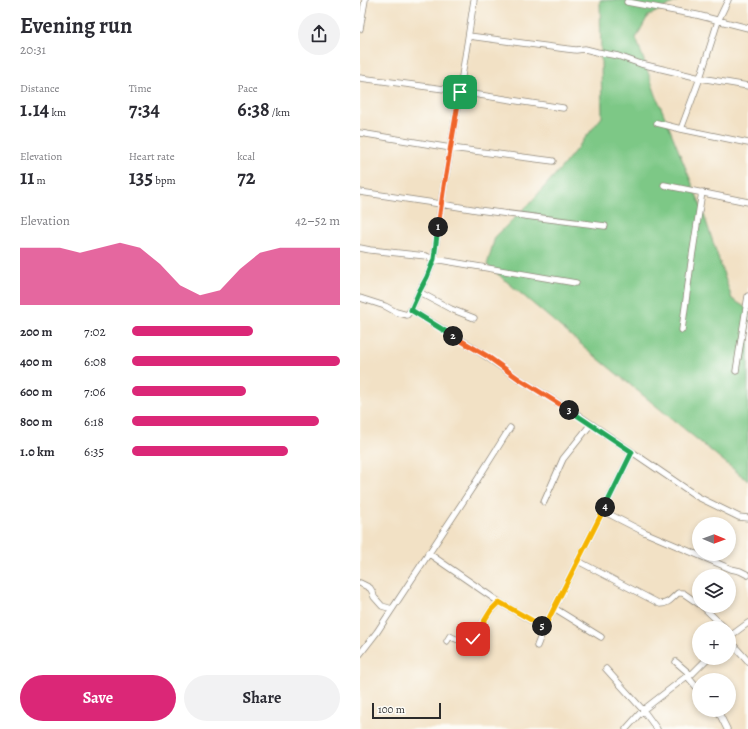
<!DOCTYPE html>
<meta charset="utf-8">
<style>
body{margin:0;font-family:Alegreya,serif;background:#f2f2f3;color:#2b2b33;height:100vh;display:flex;flex-direction:column;font-size:15px;white-space:nowrap}
*{box-sizing:border-box;margin:0}
p{font-size:13px;color:#7c7c81}
.icon{flex:none;width:22px;height:22px;fill:none;stroke:currentColor;stroke-width:2;stroke-linecap:round;stroke-linejoin:round}
.map{position:relative;flex:1;overflow:hidden}
.sheet{display:flex;flex-direction:column;background:#fff;width:360px}
.sheet>*{flex:none}
.needle{width:26px;rotate:91deg}
.tools{position:absolute;left:332px;top:517px;display:grid;gap:8px}
.tools a{display:grid;place-items:center;width:44px;height:44px;border-radius:50%;background:#fff;box-shadow:0 2px 6px #0003;font-size:20px}
.scale{position:absolute;left:12px;bottom:10px;width:69px;box-sizing:border-box;padding-left:4px;border:2px solid #2b2b2b;border-top:0;font-size:11px;line-height:14px;white-space:nowrap;color:#2b2b2b;-webkit-text-stroke:3px #fdfcf7;paint-order:stroke}
.pin{position:absolute;display:grid;place-items:center;width:34px;height:34px;color:#fff;margin:-17px;border-radius:8px;box-shadow:0 2px 6px #0006}
.km{position:absolute;width:20px;height:20px;margin:-10px;border-radius:50%;background:#222;color:#fff;font-size:11px;line-height:20px;text-align:center}
.round{display:grid;place-items:center;flex:none;width:42px;height:42px;border-radius:21px;background:#f2f2f3}
.headline{display:flex;align-items:center;justify-content:space-between;height:68px;padding:0 20px}
h1{font-size:22px;font-weight:600;line-height:30px}
.stats{display:grid;grid-template-columns:repeat(3,1fr);gap:6px;height:68px;padding:4px 20px}
.stats div{display:grid;align-content:center}
.stats b{font-size:20px;font-weight:600}
.stats small{font-size:11px;font-weight:400}
.stats p{font-size:11px}
.chart{height:112px;padding:8px 20px}
.chart p{display:flex;justify-content:space-between}
.chart svg{width:100%;height:72px;margin-top:4px;fill:#db2777;opacity:.7}
.primary-button{display:flex;gap:8px;margin-top:auto;padding:8px 20px}
.primary-button a{flex:1;height:46px;border-radius:24px;background:#db2777;color:#fff;font-size:16px;font-weight:600;line-height:46px;text-align:center}
.primary-button a+a{background:#f2f2f3;color:#2b2b33}
ul{padding:0 20px;list-style:none;font-size:13px}
li{display:grid;grid-template-columns:64px 48px 1fr;align-items:center;height:30px}
li i{height:10px;border-radius:5px;background:#db2777}
main{display:flex;flex:1;min-height:0}
.map>svg:first-child{display:block}
.green{fill:#7dc886;stroke:#547a58}
.lines{fill:none;stroke-linecap:round;stroke-linejoin:round}
.street-casing{stroke:#8e8678;stroke-width:7}
.street{stroke:#fff;stroke-width:5.5}
.split-1-casing{stroke:#fff;stroke-width:8}
.split-2-casing{stroke:#fff;stroke-width:8}
.split-3-casing{stroke:#fff;stroke-width:8}
.split-4-casing{stroke:#fff;stroke-width:8}
.split-5-casing{stroke:#fff;stroke-width:8}
.split-6-casing{stroke:#fff;stroke-width:8}
.split-1{stroke:#f0652b;stroke-width:5}
.split-2{stroke:#22a559;stroke-width:5}
.split-3{stroke:#f0652b;stroke-width:5}
.split-4{stroke:#22a559;stroke-width:5}
.split-5{stroke:#f5b400;stroke-width:5}
.split-6{stroke:#f5b400;stroke-width:5}
</style>
<main>
<section class="sheet">
<div class="headline"><div><h1>Evening run</h1><p>20:31</p></div><a class="round"><svg class="icon" aria-label="share" viewBox="0 0 24 24"><path d="M12 15V3M7 8l5-5 5 5M5 13v7h14v-7"/></svg></a></div>
<div class="stats">
<div><p>Distance</p><b>1.14<small> km</small></b></div>
<div><p>Time</p><b>7:34</b></div>
<div><p>Pace</p><b>6:38<small> /km</small></b></div>
</div>
<div class="stats">
<div><p>Elevation</p><b>11<small> m</small></b></div>
<div><p>Heart rate</p><b>135<small> bpm</small></b></div>
<div><p>kcal</p><b>72</b></div>
</div>
<div class="chart"><p><span>Elevation</span>42–52 m</p>
<svg viewBox="0 0 160 44" preserveAspectRatio="none"><path d="M0 44V9L10 9L20 9L30 12L40 9L50 6L60 9L70 19L80 32L90 38L100 35L110 22L120 12L130 9L140 9L150 9L160 9V44z"/></svg>
</div>
<ul>
<li><b>200 m</b>7:02<i style="width:58%"></i></li>
<li><b>400 m</b>6:08<i style="width:100%"></i></li>
<li><b>600 m</b>7:06<i style="width:55%"></i></li>
<li><b>800 m</b>6:18<i style="width:90%"></i></li>
<li><b>1.0 km</b>6:35<i style="width:75%"></i></li>
</ul>
<div class="primary-button"><a>Save</a><a>Share</a></div>
</section>
<div class="map">
<svg width="388" height="729" viewBox="0 0 388 729">
<rect width="100%" height="100%" fill="#fdfcf7"/>
<filter id="ink" filterUnits="userSpaceOnUse"><feTurbulence type="fractalNoise" baseFrequency=".025" numOctaves="2"/><feDisplacementMap in="SourceGraphic" scale="8" xChannelSelector="R" yChannelSelector="G"/><feConvolveMatrix kernelMatrix="1 2 1 2 8 2 1 2 1" color-interpolation-filters="sRGB"/></filter>
<filter id="wash" filterUnits="userSpaceOnUse"><feTurbulence type="fractalNoise" baseFrequency=".012" numOctaves="4" result="noise"/><feDisplacementMap in="SourceGraphic" scale="16" xChannelSelector="R" yChannelSelector="G"/><feGaussianBlur stdDeviation="0.9" result="paint"/><feColorMatrix in="noise" values="0 0 0 0 0 0 0 0 0 0 0 0 0 0 0 0 0 1.4 0 .05"/><feComposite in="paint" operator="in"/></filter>
<g filter="url(#wash)">
<rect width="100%" height="100%" fill="#f2e1c5"/>
<path class="green" d="M240,0H319L288,16L276,38L296,95L341,206L372,299L388,309V481L235,356L127,265L135,237L170,203L201,168L242,117Z"/>
</g>
<g filter="url(#ink)">
<g class="lines">
<g class="street-casing">
<path id="street" d="M267,2L337,15L388,28
M0,29L5,0
M109,36L207,49L216,50L225,49L237,52L258,56L281,64L340,78L388,86
M0,78L84,89H100
M100,92L203,108
M297,123L321,129L388,143
M321,129L340,78L358,21L368,0
M0,133L91,148L193,161
M304,185L388,202
M0,192L81,204L118,210L245,226
M0,248L10,250L66,256L74,259L216,283
M59,292L91,309L114,318
M0,298L25,306L36,312L47,315L51,310L59,292L67,277L74,259L81,204L100,92V89L114,0
M51,310L111,346L159,379L218,415L338,497L379,517L388,518
M322,330L331,263L342,192
M376,371L388,296
M184,502L203,459L231,424
M243,511L284,532L371,569L380,571L388,575
M68,553L139,602L184,628
M218,561L300,604C309,604 312,598 318,593H323L339,604
M0,583L10,588L13,593L14,597L22,606L32,609
M342,606L365,628
M241,637L194,608L243,511L272,452
M369,637L388,623
M369,640L388,661
M87,641L90,636C97,641 105,641 113,639L131,610L139,602
M177,646L184,628L194,608
M0,654L17,632L114,485L150,428
M316,662L331,675L348,658
M246,669L283,710L327,676L331,675
M327,676L339,690
M356,710L360,715L367,729
M266,729L283,710L297,729"/>
</g>
<use href="#street" class="street"/>
</g>
</g>
<g class="lines" filter="url(#ink)">
<g class="split-1-casing">
<path id="split-1" d="M78,227L84,186L100,92"/>
</g>
<g class="split-2-casing">
<path id="split-2" d="M78,227L74,259L67,277L59,292L51,310L93,336"/>
</g>
<g class="split-3-casing">
<path id="split-3" d="M93,336L127,356L159,379L209,410"/>
</g>
<g class="split-4-casing">
<path id="split-4" d="M209,410L272,452L245,507"/>
</g>
<g class="split-5-casing">
<path id="split-5" d="M182,626L184,628L245,507"/>
</g>
<g class="split-6-casing">
<path id="split-6" d="M113,639L131,610L139,602L182,626"/>
</g>
<use href="#split-1" class="split-1"/>
<use href="#split-2" class="split-2"/>
<use href="#split-3" class="split-3"/>
<use href="#split-4" class="split-4"/>
<use href="#split-5" class="split-5"/>
<use href="#split-6" class="split-6"/>
</g>
</svg>
<div class="tools">
<a><svg class="needle" viewBox="-14 -14 28 28"><path d="M0-13l5 13h-10z" fill="#e53935"/><path d="M0 13l5-13h-10z" fill="#7c7c81"/></svg></a>
<a><svg class="icon" aria-label="layers" viewBox="0 0 24 24"><path d="M12 4l9 5-9 5-9-5zM3 14l9 5 9-5"/></svg></a>
<a>+</a>
<a>−</a>
</div>
<div class="scale">100 m</div>
<div class="pin" style="left:100px;top:92px;background:#1e9e55"><svg class="icon" aria-label="arrive" viewBox="0 0 24 24"><path d="M6 21V4h12l-3 4 3 4H6"/></svg></div>
<div class="pin" style="left:113px;top:639px;background:#d93025"><svg class="icon" aria-label="check" viewBox="0 0 24 24"><path d="M5 12l5 5 9-10"/></svg></div>
<b class="km" style="left:78px;top:227px">1</b>
<b class="km" style="left:93px;top:336px">2</b>
<b class="km" style="left:209px;top:410px">3</b>
<b class="km" style="left:245px;top:507px">4</b>
<b class="km" style="left:182px;top:626px">5</b>
</div>
</main>
